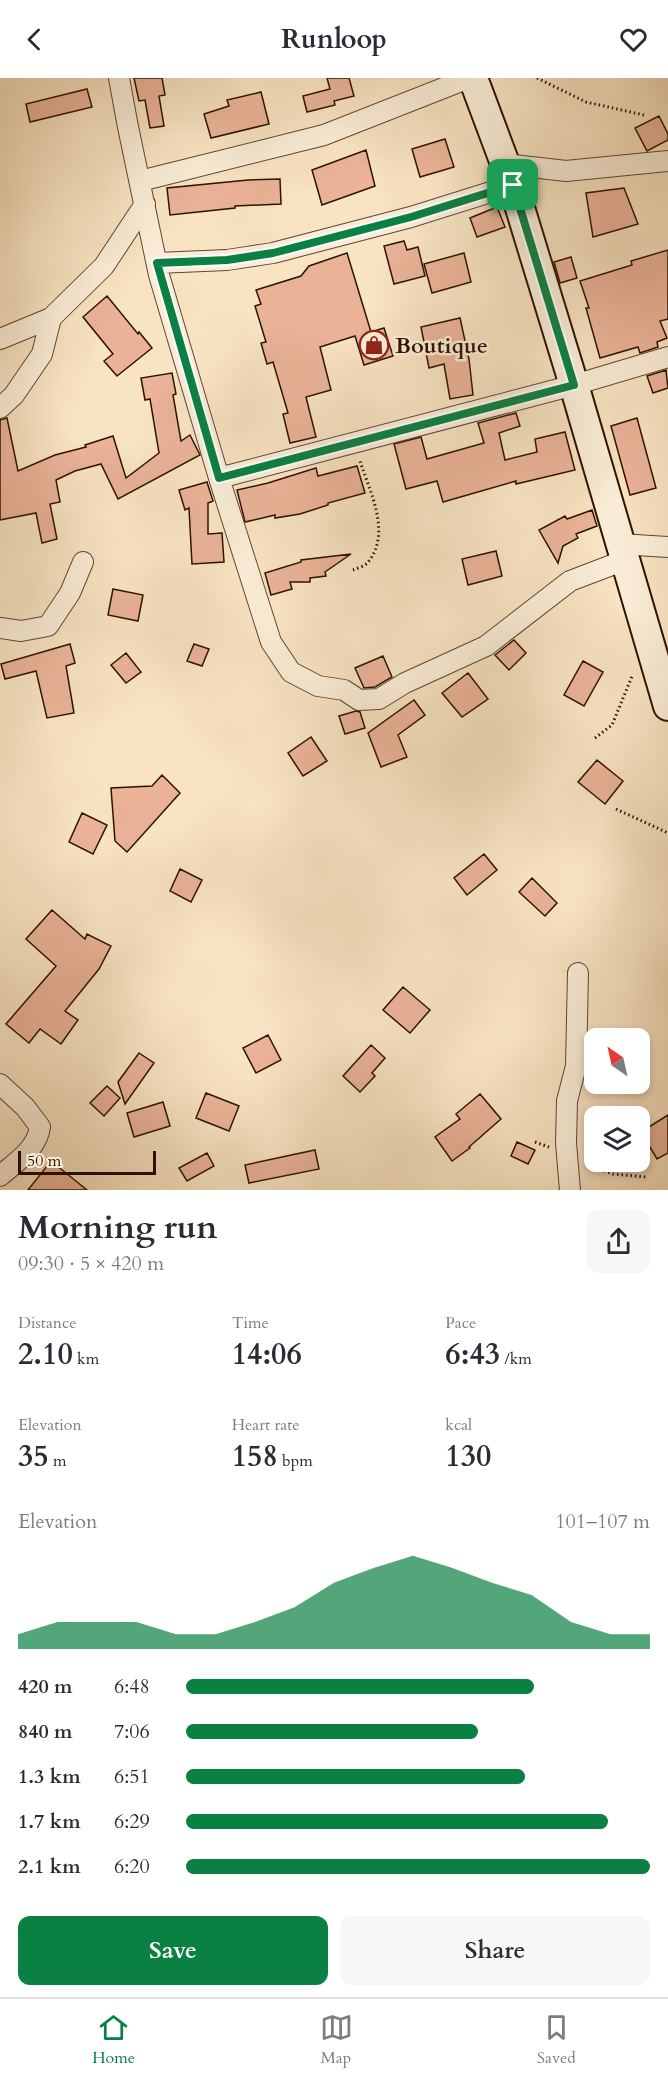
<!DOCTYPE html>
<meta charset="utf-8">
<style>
body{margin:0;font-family:Cardo,serif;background:#f7f7f7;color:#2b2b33;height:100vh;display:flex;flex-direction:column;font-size:22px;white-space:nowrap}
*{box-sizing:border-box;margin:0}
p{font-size:20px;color:#7c7c81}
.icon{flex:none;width:33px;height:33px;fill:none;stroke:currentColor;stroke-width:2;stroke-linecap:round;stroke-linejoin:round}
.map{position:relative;height:1112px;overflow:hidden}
.side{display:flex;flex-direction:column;background:#fff;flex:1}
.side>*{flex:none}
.needle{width:39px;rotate:326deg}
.buttons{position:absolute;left:584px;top:950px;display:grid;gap:12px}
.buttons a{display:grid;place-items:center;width:66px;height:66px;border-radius:12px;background:#fff;box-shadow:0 3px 9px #0003;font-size:30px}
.scale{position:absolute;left:18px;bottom:15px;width:138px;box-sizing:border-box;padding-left:6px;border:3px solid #2e1200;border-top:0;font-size:16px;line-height:21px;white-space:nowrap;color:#2e1200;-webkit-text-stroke:4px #faedd7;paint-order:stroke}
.pin{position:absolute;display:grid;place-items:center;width:51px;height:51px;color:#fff;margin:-26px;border-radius:12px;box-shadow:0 3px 9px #0006}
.round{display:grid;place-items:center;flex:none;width:63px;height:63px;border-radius:12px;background:#f7f7f7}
.overview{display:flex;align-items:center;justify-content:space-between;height:102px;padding:0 18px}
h1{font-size:33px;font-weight:700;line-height:45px}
.stats{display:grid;grid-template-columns:repeat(3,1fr);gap:9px;height:102px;padding:6px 18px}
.stats div{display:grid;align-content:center}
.stats b{font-size:30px;font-weight:700}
.stats small{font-size:16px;font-weight:400}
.stats p{font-size:16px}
.chart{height:168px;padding:12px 18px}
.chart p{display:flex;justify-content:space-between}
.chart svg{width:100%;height:108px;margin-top:6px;fill:#0b8043;opacity:.7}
.cta{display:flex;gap:12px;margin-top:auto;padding:12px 18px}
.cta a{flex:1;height:69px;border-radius:12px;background:#0b8043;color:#fff;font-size:24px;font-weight:700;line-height:69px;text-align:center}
.cta a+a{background:#f7f7f7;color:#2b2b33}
ul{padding:0 18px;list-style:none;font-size:20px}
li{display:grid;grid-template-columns:96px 72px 1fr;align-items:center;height:45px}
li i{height:15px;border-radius:8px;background:#0b8043}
header{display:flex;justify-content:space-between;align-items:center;height:78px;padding:0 18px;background:#fff;font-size:27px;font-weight:700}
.tabs{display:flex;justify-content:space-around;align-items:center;height:84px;border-top:2px solid #e1e1e2;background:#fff;font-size:16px;color:#7c7c81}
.tabs a{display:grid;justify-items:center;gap:3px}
.tabs .current{color:#0b8043}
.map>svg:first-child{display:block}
.building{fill:#eab398;stroke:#2e1200;stroke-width:1.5}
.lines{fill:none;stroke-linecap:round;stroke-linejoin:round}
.street-casing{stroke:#604630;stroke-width:22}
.secondary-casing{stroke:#2e1200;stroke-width:32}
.path{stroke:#2e1200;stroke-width:3;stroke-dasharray:1.5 3;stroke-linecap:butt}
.street{stroke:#faedd7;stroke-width:20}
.secondary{stroke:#faedd7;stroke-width:28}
.route-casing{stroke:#fff;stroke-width:12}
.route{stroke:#0b8043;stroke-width:8}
.labels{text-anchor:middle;stroke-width:5;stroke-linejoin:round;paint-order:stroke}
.poi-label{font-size:22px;font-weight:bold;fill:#2e1200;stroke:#faedd7;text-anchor:start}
</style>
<header><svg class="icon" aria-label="back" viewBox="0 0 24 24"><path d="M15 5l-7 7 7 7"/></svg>Runloop<svg class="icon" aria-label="heart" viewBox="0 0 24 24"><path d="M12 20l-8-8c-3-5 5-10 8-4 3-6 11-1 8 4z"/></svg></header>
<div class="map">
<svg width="668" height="1112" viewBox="0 0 668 1112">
<rect width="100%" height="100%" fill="#f8e3c2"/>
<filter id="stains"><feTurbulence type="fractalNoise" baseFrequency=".00333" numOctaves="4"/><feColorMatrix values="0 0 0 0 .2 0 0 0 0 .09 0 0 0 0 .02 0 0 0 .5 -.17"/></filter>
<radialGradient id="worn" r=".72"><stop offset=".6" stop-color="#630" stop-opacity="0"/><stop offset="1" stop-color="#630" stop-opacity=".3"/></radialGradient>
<path class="building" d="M134,0H162L165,17L159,18L164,48L150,50L145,22L139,23Z
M327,0H349L354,18L334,23L335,27L307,34L303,18L330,11Z
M87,11L92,29L30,44L26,26Z
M261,14L269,46L211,60L204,36L229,28L227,22Z
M659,38L668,56V62L647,73L635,50Z
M445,61L454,89L420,99L412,71Z
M366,72L375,108L322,127L312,92Z
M280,101L281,126L235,128V130L170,137L167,110L248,102Z
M624,110L638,146L593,159L586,115Z
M497,129L505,149L477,159L470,140Z
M404,163L407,172L418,169L425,198L394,206L384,168Z
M668,172V241L660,243L667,260L657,264L658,269L640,275L638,269L600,280L586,230H589L580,203L632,187L631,183Z
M347,175L371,254L384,250L393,278L364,287L355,258L320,269L331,312L306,319L316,359L290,365L283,336L288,335L273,284L267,286L261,265L266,264L255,228L261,226L256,212L301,198L309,188Z
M464,175L471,204L432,215L424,186Z
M571,179L577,200L560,205L554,184Z
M107,218L138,256L139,254L152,270L117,298L104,283L113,276L83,239Z
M460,240L469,281L473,317L450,321L444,286L429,290L421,249Z
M666,292L668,310L653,315L647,298Z
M172,295L176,316L173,317L181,363L190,357L200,377L118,421L101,386L75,393L56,402L60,424L50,426L57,461L42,465L36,435L0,442V342L7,340L18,393L55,377L86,369L85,367L113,358L126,400L159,375L150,321L145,322L141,300Z
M516,335L520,348L499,355L505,382L537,374L535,361L565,354L575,392L516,406V403L443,424L437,403L406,411L394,366L421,359L427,381L484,365L478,345Z
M637,340L656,410L630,417L611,348Z
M357,388L365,415L328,425V427L300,436L275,440V437L245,444L237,412L268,405L316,390L318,398Z
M207,404L213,423L208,425V456L222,455L224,484L192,486L189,430L185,432L179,412Z
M592,432L597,448L576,456L578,460L563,468L558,485L539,452L565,438L567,441Z
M496,473L502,498L468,507L462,481Z
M351,476L325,494L326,498L310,500V504H290L292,511L271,517L265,495L301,484V482Z
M113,511L143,517L138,543L108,537Z
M514,562L526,575L509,592L495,577Z
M70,566L75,585L66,588L74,635L47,640L36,593L5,601L1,586Z
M194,566L209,571L202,588L187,583Z
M126,575L141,594L126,605L111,587Z
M383,578L392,599L375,609L364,610L355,590Z
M583,583L603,594L584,628L564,617Z
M468,595L488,621L462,639L442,615Z
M414,622L425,637L398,657L407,679L381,689L368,655Z
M356,633L360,634L365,650L345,656L339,638Z
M311,659L327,683L303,698L288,675Z
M597,682L623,703L605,726L578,704Z
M162,697L180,715L127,774L115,763L111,710L152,708Z
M82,735L107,747L93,776L69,764Z
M484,776L497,792L467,817L454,800Z
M180,791L202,802L191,824L170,813Z
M532,800L557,825L545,838L519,814Z
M52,832L85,861L87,856L111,868L99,891L65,933L78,942L61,966L40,951L29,965L6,946L56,888L26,861Z
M403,909L430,932L410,955L383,932Z
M268,957L281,982L256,995L243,970Z
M371,967L385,980L372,995L375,998L360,1014L343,998Z
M139,975L154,985L125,1026L118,1004Z
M107,1008L120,1020L104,1038L90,1025Z
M206,1015L239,1028L229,1053L196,1040Z
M480,1016L501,1041L469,1069L470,1070L452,1083L435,1059L460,1041L456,1036Z
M163,1024L170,1048L134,1059L127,1035Z
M668,1037V1075L657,1081L641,1054Z
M517,1064L535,1072L528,1086L511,1078Z
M315,1072L319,1091L249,1105L245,1087Z
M207,1075L214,1088L187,1103L179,1090Z
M51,1083L87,1112H28Z"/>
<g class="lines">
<g class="street-casing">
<path id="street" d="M119,0L128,49L159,197L219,400L271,564L291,594L318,608L344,612L359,622L379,621L405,605L486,568L570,503L625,482
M505,86L566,93L668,83
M140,103L324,57L469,0
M157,185L227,182L273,175L411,139L513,107
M0,261L51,240L104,188L145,126
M0,330L14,317L42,276L51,240
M219,400L574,307L668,279
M620,466L668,469
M0,550L21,553L48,548L70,515L83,484
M0,1006L25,1029L40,1049C37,1071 16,1084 0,1098
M570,1112L566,1065L567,1023L576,988L578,895"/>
</g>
<g class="secondary-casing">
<path id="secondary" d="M473,0L513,107L574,307L668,628"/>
</g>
<path class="path" d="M537,0L586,24L644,37
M353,492C358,490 366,488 369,483C391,454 370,414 360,383
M595,660L612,647L633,596
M616,731L668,755
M535,1064L549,1069
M587,1087L613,1096L646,1099"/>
<use href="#street" class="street"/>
<use href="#secondary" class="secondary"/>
</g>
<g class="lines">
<g class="route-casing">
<path id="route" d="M513,107L574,307L219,400L157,185L227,182L273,175L411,139Z"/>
</g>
<use href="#route" class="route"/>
</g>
<defs>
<g id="shop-ring" transform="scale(1.5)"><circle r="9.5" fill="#faedd7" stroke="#8f2418" stroke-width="1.5"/><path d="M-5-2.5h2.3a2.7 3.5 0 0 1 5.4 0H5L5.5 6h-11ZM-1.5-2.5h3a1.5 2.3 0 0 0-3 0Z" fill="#8f2418"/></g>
</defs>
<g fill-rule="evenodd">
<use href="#shop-ring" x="374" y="267"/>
</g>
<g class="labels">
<g class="poi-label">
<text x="395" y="275">Boutique</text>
</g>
</g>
<rect width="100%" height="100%" filter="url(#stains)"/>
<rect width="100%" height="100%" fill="url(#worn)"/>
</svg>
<div class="buttons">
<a><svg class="needle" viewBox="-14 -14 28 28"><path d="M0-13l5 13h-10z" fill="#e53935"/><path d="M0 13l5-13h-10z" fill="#7c7c81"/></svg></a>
<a><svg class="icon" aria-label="layers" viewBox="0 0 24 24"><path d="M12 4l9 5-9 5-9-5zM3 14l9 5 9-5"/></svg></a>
</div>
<div class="scale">50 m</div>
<div class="pin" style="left:513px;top:107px;background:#1e9e55"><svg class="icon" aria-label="arrive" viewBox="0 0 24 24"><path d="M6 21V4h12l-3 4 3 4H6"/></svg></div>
</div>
<section class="side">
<div class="overview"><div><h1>Morning run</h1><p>09:30 · 5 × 420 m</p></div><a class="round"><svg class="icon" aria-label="share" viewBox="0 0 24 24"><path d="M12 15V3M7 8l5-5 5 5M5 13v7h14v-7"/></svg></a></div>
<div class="stats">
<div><p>Distance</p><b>2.10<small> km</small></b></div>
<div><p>Time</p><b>14:06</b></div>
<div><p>Pace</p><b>6:43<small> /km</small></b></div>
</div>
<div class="stats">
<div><p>Elevation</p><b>35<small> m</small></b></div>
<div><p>Heart rate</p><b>158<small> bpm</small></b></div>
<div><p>kcal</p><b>130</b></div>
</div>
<div class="chart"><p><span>Elevation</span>101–107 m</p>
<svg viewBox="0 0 160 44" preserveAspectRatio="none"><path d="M0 44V38L10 33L20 33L30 33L40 38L50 38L60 33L70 27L80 17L90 11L100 6L110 11L120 17L130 22L140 33L150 38L160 38V44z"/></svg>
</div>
<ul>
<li><b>420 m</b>6:48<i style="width:75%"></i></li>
<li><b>840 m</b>7:06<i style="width:63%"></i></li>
<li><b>1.3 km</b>6:51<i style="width:73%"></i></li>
<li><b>1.7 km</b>6:29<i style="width:91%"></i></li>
<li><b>2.1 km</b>6:20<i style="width:100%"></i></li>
</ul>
<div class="cta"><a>Save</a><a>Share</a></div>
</section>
<nav class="tabs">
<a class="current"><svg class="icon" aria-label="home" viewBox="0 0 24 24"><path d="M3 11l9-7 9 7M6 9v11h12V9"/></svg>Home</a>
<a><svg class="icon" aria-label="map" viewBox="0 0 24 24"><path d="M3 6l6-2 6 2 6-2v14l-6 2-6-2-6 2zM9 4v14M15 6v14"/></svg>Map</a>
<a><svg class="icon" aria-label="saved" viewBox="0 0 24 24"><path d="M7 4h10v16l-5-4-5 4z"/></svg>Saved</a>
</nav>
